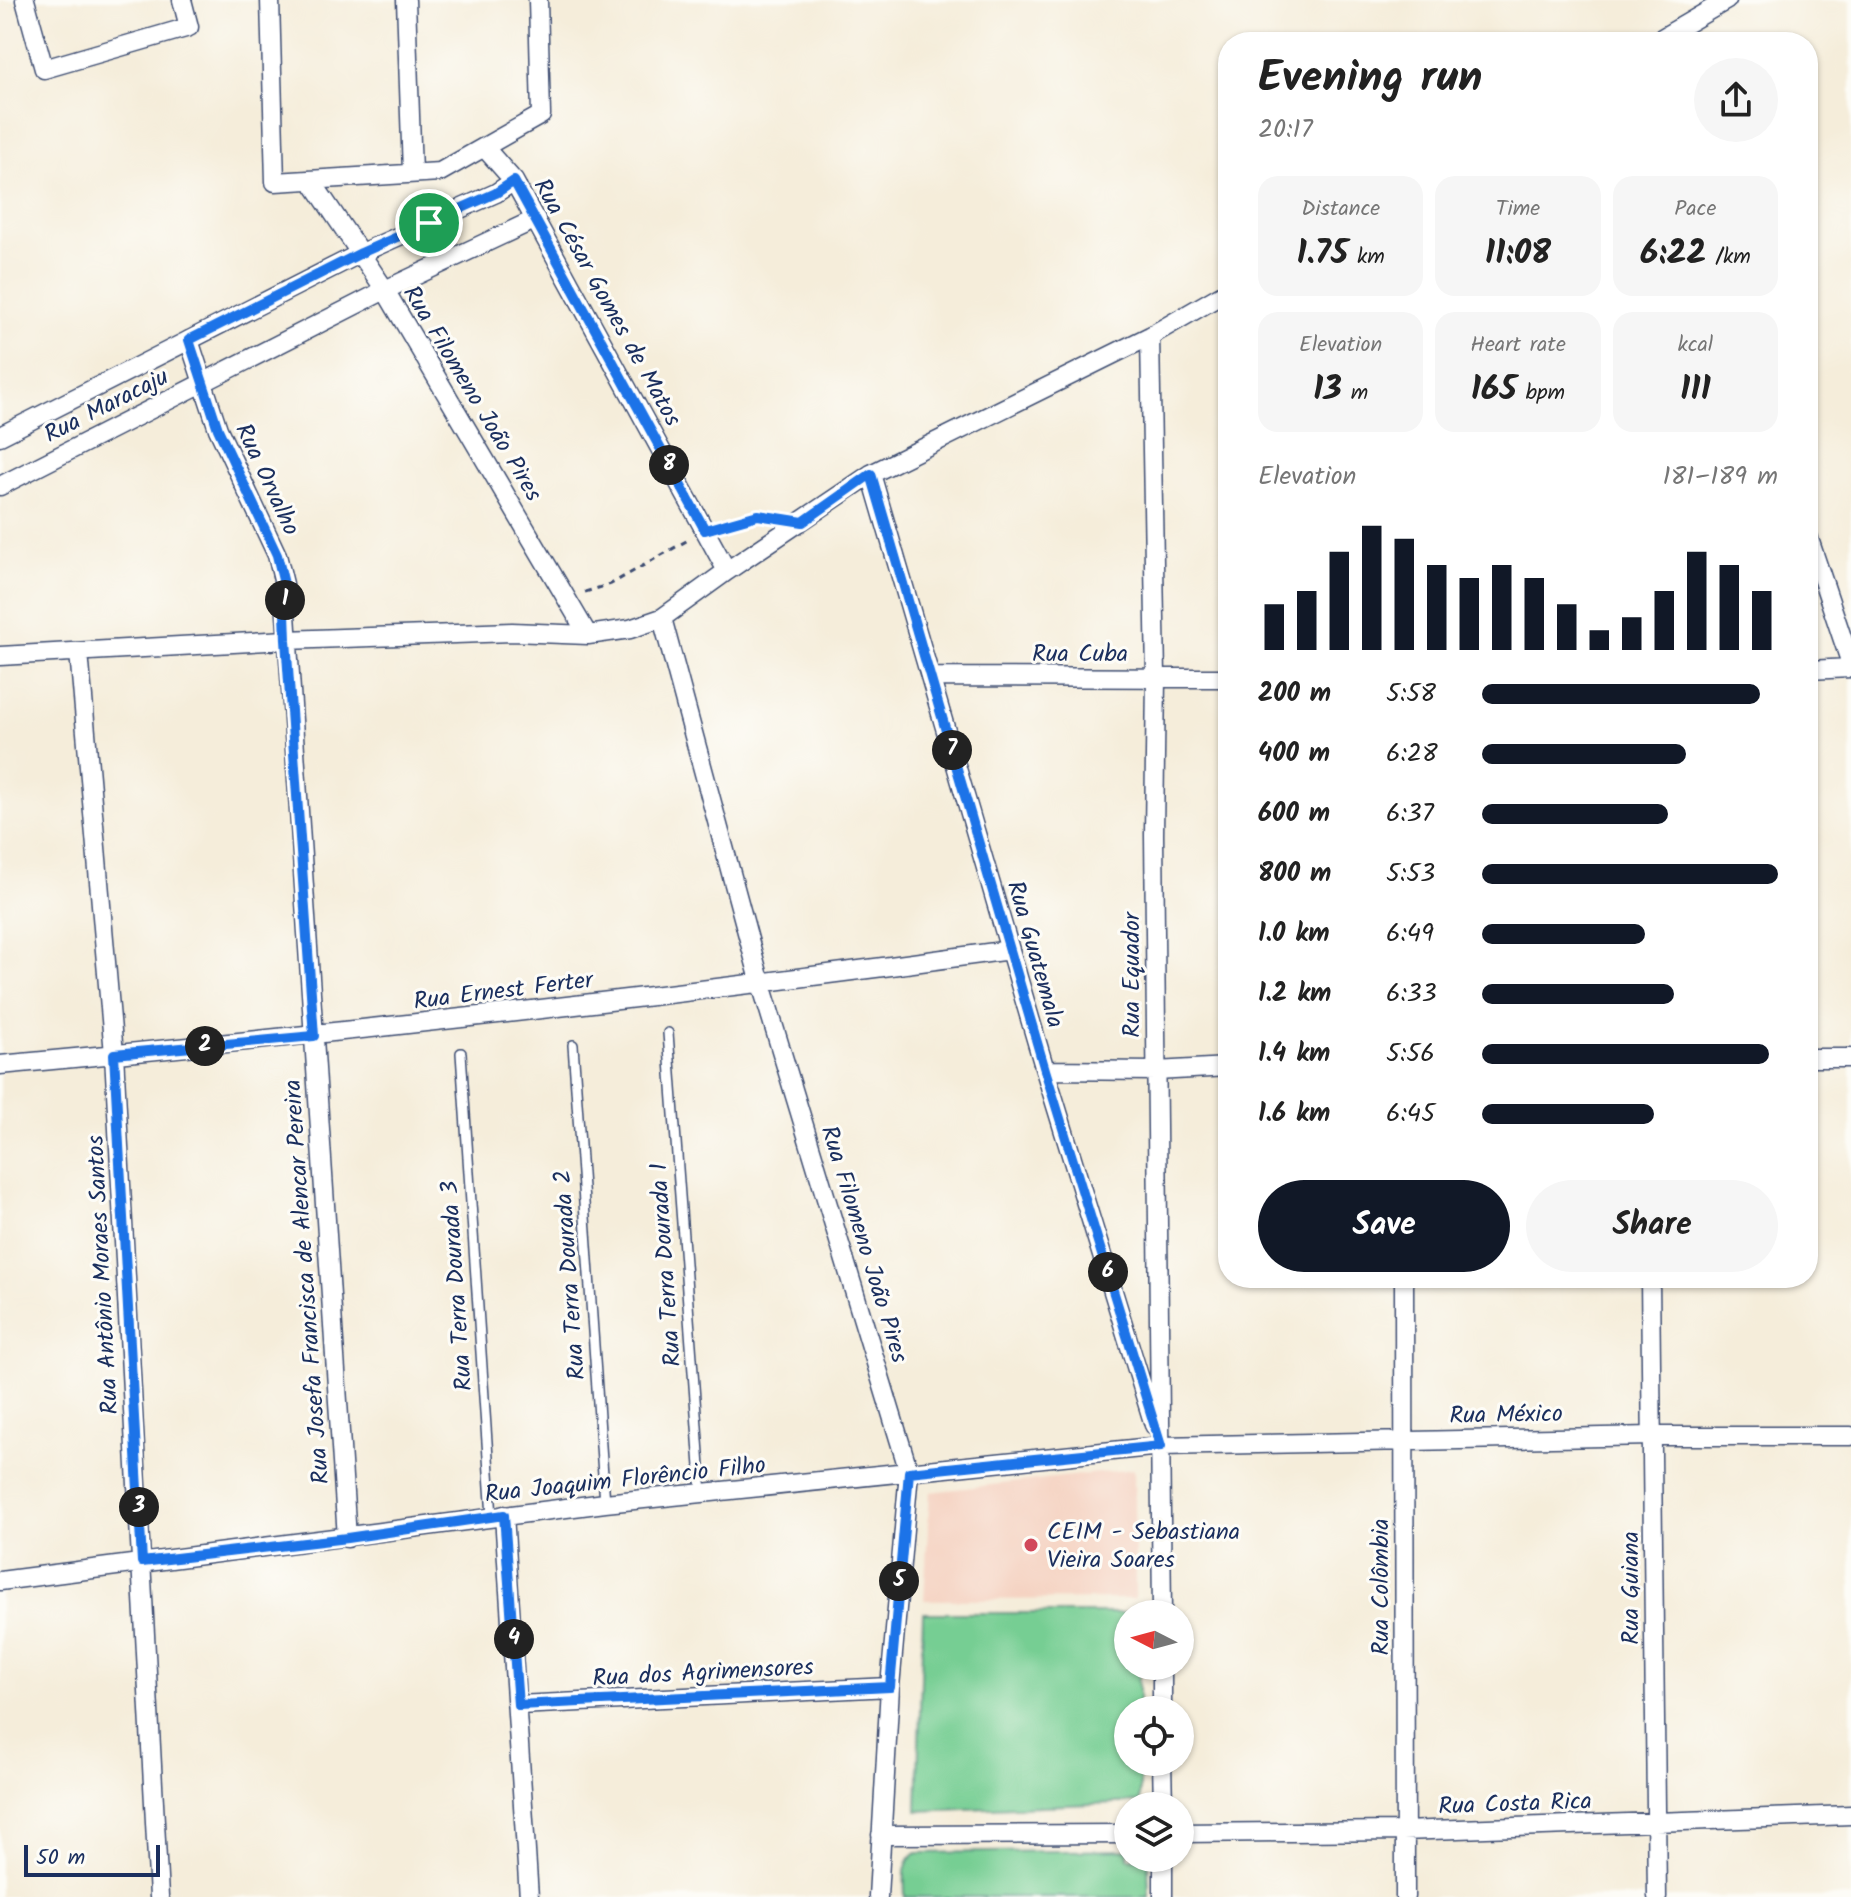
<!DOCTYPE html>
<meta charset="utf-8">
<style>
body{margin:0;font-family:Kalam,sans-serif;background:#f6f6f6;color:#222;height:100vh;display:flex;flex-direction:column;font-size:30px;white-space:nowrap}
*{box-sizing:border-box;margin:0}
p{font-size:26px;color:#767676}
.icon{flex:none;width:44px;height:44px;fill:none;stroke:currentColor;stroke-width:2;stroke-linecap:round;stroke-linejoin:round}
.map{position:relative;flex:1;overflow:hidden}
.panel{position:absolute;left:1218px;top:32px;width:600px;height:1256px;display:flex;flex-direction:column;background:#fff;border-radius:32px;box-shadow:0 2px 6px #0004}
.panel>*{flex:none}
.needle{width:52px;rotate:276deg}
.controls{position:absolute;left:1114px;top:1600px;display:grid;gap:16px}
.controls a{display:grid;place-items:center;width:80px;height:80px;border-radius:50%;background:#fff;box-shadow:0 2px 6px #0004;font-size:40px}
.scale{position:absolute;left:24px;bottom:20px;width:136px;box-sizing:border-box;padding-left:8px;border:4px solid #1b2f5e;border-top:0;font-size:22px;line-height:28px;white-space:nowrap;color:#1b2f5e;-webkit-text-stroke:6px #fdfcf7;paint-order:stroke}
.pin{position:absolute;display:grid;place-items:center;width:68px;height:68px;color:#fff;margin:-34px;border:4px solid #fff;border-radius:50%;box-shadow:0 2px 8px #0007}
.km{position:absolute;width:40px;height:40px;margin:-20px;border-radius:50%;background:#222;color:#fff;font-size:22px;line-height:40px;text-align:center}
.round{display:grid;place-items:center;flex:none;width:84px;height:84px;border-radius:42px;background:#f6f6f6}
.summary{display:flex;align-items:center;justify-content:space-between;height:136px;padding:0 40px}
h1{font-size:44px;font-weight:700;line-height:60px}
.figures{display:grid;grid-template-columns:repeat(3,1fr);gap:12px;height:136px;padding:8px 40px}
.figures div{display:grid;align-content:center;border-radius:20px;background:#f6f6f6;text-align:center}
.figures b{font-size:34px;font-weight:700}
.figures small{font-size:22px;font-weight:400}
.figures p{font-size:22px}
.chart{height:224px;padding:16px 40px}
.chart p{display:flex;justify-content:space-between}
.chart svg{width:100%;height:144px;margin-top:8px;stroke:#111827;stroke-width:6}
.button{display:flex;gap:16px;margin-top:auto;padding:16px 40px}
.button a{flex:1;height:92px;border-radius:48px;background:#111827;color:#fff;font-size:32px;font-weight:700;line-height:92px;text-align:center}
.button a+a{background:#f6f6f6;color:#222}
ul{padding:0 40px;list-style:none;font-size:26px}
li{display:grid;grid-template-columns:128px 96px 1fr;align-items:center;height:60px}
li i{height:20px;border-radius:10px;background:#111827}
.map>svg:first-child{display:block}
.built{fill:#f5d3c2}
.green{fill:#76ce93;stroke:#487e78;stroke-width:2}
.lines{fill:none;stroke-linecap:round;stroke-linejoin:round}
.lane-casing{stroke:#3c4c71;stroke-width:12}
.street-casing{stroke:#3c4c71;stroke-width:21}
.path{stroke:#3c4c71;stroke-width:3;stroke-dasharray:6 6;stroke-linecap:butt}
.lane{stroke:#fff;stroke-width:9}
.street{stroke:#fff;stroke-width:18}
.route-casing{stroke:#fff;stroke-width:16}
.route{stroke:#1a73e8;stroke-width:10}
.poi-dot{fill:#d1495b;stroke:#fdfcf7;stroke-width:3}
.labels{text-anchor:middle;stroke-width:6;stroke-linejoin:round;paint-order:stroke}
.street-label{font-size:24px;fill:#1b2f5e;stroke:#fdfcf7}
.poi-label{font-size:24px;fill:#1b2f5e;stroke:#fdfcf7;text-anchor:start}
</style>
<div class="map">
<svg width="1851" height="1897" viewBox="0 0 1851 1897">
<rect width="100%" height="100%" fill="#fdfcf7"/>
<filter id="ink" filterUnits="userSpaceOnUse"><feTurbulence type="fractalNoise" baseFrequency=".0125" numOctaves="2"/><feDisplacementMap in="SourceGraphic" scale="16" xChannelSelector="R" yChannelSelector="G"/><feConvolveMatrix kernelMatrix="1 2 1 2 8 2 1 2 1" color-interpolation-filters="sRGB"/></filter>
<filter id="wash" filterUnits="userSpaceOnUse"><feTurbulence type="fractalNoise" baseFrequency=".006" numOctaves="4" result="noise"/><feDisplacementMap in="SourceGraphic" scale="32" xChannelSelector="R" yChannelSelector="G"/><feGaussianBlur stdDeviation="1.8" result="paint"/><feColorMatrix in="noise" values="0 0 0 0 0 0 0 0 0 0 0 0 0 0 0 0 0 1.4 0 .05"/><feComposite in="paint" operator="in"/></filter>
<g filter="url(#wash)">
<rect width="100%" height="100%" fill="#f5edda"/>
<path class="built" d="M1134,1469L1135,1599L924,1600L930,1492Z"/>
<path class="green" d="M923,1613H1138L1128,1614V1666H1139V1710H1128V1762H1140V1802L917,1811Z
M1128,1850V1858L1148,1859L1149,1897H905C905,1882 901,1860 917,1853Z"/>
</g>
<g filter="url(#ink)">
<g class="lines">
<g class="lane-casing">
<path id="lane" d="M668,1033L702,1494
M573,1045L605,1503
M461,1053L492,1517"/>
</g>
<g class="street-casing">
<path id="street" d="M25,0L44,69L189,27L182,0
M270,0L275,182L440,172L541,115L538,0
M406,0L412,173
M1655,42L1727,0
M484,147L514,181L727,571
M311,180L385,290L588,635
M1150,336L1156,677L1154,835L1162,1614
M189,340L218,429L277,555L284,584L347,1538
M0,436L361,253L496,193L514,181
M871,474L1045,1070L1154,1425
M0,486L385,290L536,219
M1808,536L1851,664
M662,618L761,984L909,1472L890,1687L878,1897
M79,652L114,1054L159,1897
M0,656L286,640L512,632L588,635L630,629L662,618L727,571L871,474L1150,336L1228,291
M1808,670L1851,668
M931,677L1228,678
M1808,1058H1851
M0,1065C338,1034 674,996 1010,950
M1045,1070L1156,1071L1228,1067
M1404,1278L1405,1897
M1650,1278L1657,1897
M504,1515L529,1897
M0,1581L605,1503L1161,1446L1653,1436H1851
M1162,1666V1710
M518,1705L890,1687
M1162,1762L1163,1806
M1180,1833L1403,1831L1851,1815
M881,1835L1128,1834
M1163,1858V1897"/>
</g>
<path class="path" d="M721,526L758,515L772,517
M585,592L611,584L688,540"/>
<use href="#lane" class="lane"/>
<use href="#street" class="street"/>
</g>
</g>
<g class="lines" filter="url(#ink)">
<g class="route-casing">
<path id="route" d="M514,181L705,530L758,515L803,522L871,474L1045,1070L1161,1446L909,1472L890,1687L518,1705L504,1515L347,1538L142,1562L114,1054L314,1036L286,640L284,584L277,555L218,429L189,340L361,253L496,193Z"/>
</g>
<use href="#route" class="route"/>
</g>
<circle class="poi-dot" cx="1031" cy="1545" r="8"/>
<g class="labels">
<g class="street-label">
<text transform="translate(608 302) rotate(61)" y="8">Rua César Gomes de Matos</text>
<text transform="translate(473 393) rotate(59)" y="8">Rua Filomeno João Pires</text>
<text transform="translate(106 405) rotate(-27)" y="8">Rua Maracaju</text>
<text transform="translate(268 479) rotate(65)" y="8">Rua Orvalho</text>
<text x="1080" y="661">Rua Cuba</text>
<text transform="translate(1036 954) rotate(74)" y="8">Rua Guatemala</text>
<text transform="translate(1131 975) rotate(-90)" y="8">Rua Equador</text>
<text transform="translate(503 990) rotate(-7)" y="8">Rua Ernest Ferter</text>
<text transform="translate(865 1244) rotate(73)" y="8">Rua Filomeno João Pires</text>
<text transform="translate(665 1265) rotate(-94)" y="8">Rua Terra Dourada 1</text>
<text transform="translate(102 1275) rotate(-93)" y="8">Rua Antônio Moraes Santos</text>
<text transform="translate(569 1275) rotate(-94)" y="8">Rua Terra Dourada 2</text>
<text transform="translate(306 1282) rotate(-94)" y="8">Rua Josefa Francisca de Alencar Pereira</text>
<text transform="translate(456 1286) rotate(-94)" y="8">Rua Terra Dourada 3</text>
<text transform="translate(1506 1414) rotate(-1)" y="8">Rua México</text>
<text transform="translate(625 1479) rotate(-6)" y="8">Rua Joaquim Florêncio Filho</text>
<text transform="translate(1380 1587) rotate(-90)" y="8">Rua Colômbia</text>
<text transform="translate(1630 1588) rotate(-90)" y="8">Rua Guiana</text>
<text transform="translate(703 1672) rotate(-3)" y="8">Rua dos Agrimensores</text>
<text transform="translate(1515 1803) rotate(-2)" y="8">Rua Costa Rica</text>
</g>
<g class="poi-label">
<text x="1047" y="1539">CEIM - Sebastiana<tspan x="1047" dy="28">Vieira Soares</tspan></text>
</g>
</g>
</svg>
<div class="controls">
<a><svg class="needle" viewBox="-14 -14 28 28"><path d="M0-13l5 13h-10z" fill="#e53935"/><path d="M0 13l5-13h-10z" fill="#767676"/></svg></a>
<a><svg class="icon" aria-label="locate" viewBox="0 0 24 24"><circle cx="12" cy="12" r="6"/><path d="M12 2v4M12 18v4M2 12h4M18 12h4"/></svg></a>
<a><svg class="icon" aria-label="layers" viewBox="0 0 24 24"><path d="M12 4l9 5-9 5-9-5zM3 14l9 5 9-5"/></svg></a>
</div>
<div class="scale">50 m</div>
<div class="pin" style="left:429px;top:223px;background:#1e9e55"><svg class="icon" aria-label="arrive" viewBox="0 0 24 24"><path d="M6 21V4h12l-3 4 3 4H6"/></svg></div>
<b class="km" style="left:285px;top:600px">1</b>
<b class="km" style="left:205px;top:1046px">2</b>
<b class="km" style="left:139px;top:1507px">3</b>
<b class="km" style="left:514px;top:1639px">4</b>
<b class="km" style="left:899px;top:1581px">5</b>
<b class="km" style="left:1108px;top:1272px">6</b>
<b class="km" style="left:952px;top:750px">7</b>
<b class="km" style="left:669px;top:465px">8</b>
<section class="panel">
<div class="summary"><div><h1>Evening run</h1><p>20:17</p></div><a class="round"><svg class="icon" aria-label="share" viewBox="0 0 24 24"><path d="M12 15V3M7 8l5-5 5 5M5 13v7h14v-7"/></svg></a></div>
<div class="figures">
<div><p>Distance</p><b>1.75<small> km</small></b></div>
<div><p>Time</p><b>11:08</b></div>
<div><p>Pace</p><b>6:22<small> /km</small></b></div>
</div>
<div class="figures">
<div><p>Elevation</p><b>13<small> m</small></b></div>
<div><p>Heart rate</p><b>165<small> bpm</small></b></div>
<div><p>kcal</p><b>111</b></div>
</div>
<div class="chart"><p><span>Elevation</span>181–189 m</p>
<svg viewBox="0 0 160 44" preserveAspectRatio="none"><path d="M5 44V30M15 44V26M25 44V14M35 44V6M45 44V10M55 44V18M65 44V22M75 44V18M85 44V22M95 44V30M105 44V38M115 44V34M125 44V26M135 44V14M145 44V18M155 44V26"/></svg>
</div>
<ul>
<li><b>200 m</b>5:58<i style="width:94%"></i></li>
<li><b>400 m</b>6:28<i style="width:69%"></i></li>
<li><b>600 m</b>6:37<i style="width:63%"></i></li>
<li><b>800 m</b>5:53<i style="width:100%"></i></li>
<li><b>1.0 km</b>6:49<i style="width:55%"></i></li>
<li><b>1.2 km</b>6:33<i style="width:65%"></i></li>
<li><b>1.4 km</b>5:56<i style="width:97%"></i></li>
<li><b>1.6 km</b>6:45<i style="width:58%"></i></li>
</ul>
<div class="button"><a>Save</a><a>Share</a></div>
</section>
</div>
